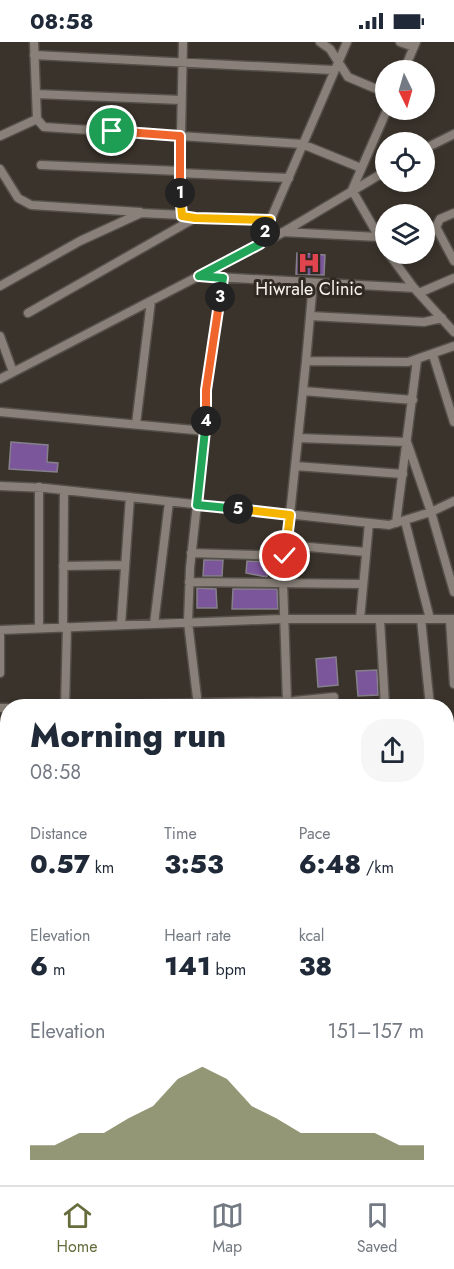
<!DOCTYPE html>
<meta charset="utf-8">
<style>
body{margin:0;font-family:Jost,sans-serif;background:#f6f6f7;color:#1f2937;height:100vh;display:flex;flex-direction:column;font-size:22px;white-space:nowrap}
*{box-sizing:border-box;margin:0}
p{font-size:20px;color:#747a83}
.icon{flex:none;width:33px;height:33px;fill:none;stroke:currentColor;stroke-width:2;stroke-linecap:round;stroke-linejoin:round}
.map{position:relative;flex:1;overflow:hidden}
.sheet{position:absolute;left:0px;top:657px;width:454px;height:486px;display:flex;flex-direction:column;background:#fff;border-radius:24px 24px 0 0;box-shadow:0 3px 9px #0003}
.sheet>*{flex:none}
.needle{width:39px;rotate:175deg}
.fabs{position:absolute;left:375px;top:18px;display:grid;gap:12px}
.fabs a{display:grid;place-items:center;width:60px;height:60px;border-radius:50%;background:#fff;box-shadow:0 3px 9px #0003;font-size:30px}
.pin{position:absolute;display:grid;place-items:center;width:51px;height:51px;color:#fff;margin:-26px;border:3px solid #fff;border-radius:50%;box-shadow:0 2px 6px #0007}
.km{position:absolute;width:30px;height:30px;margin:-15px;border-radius:50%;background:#222;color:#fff;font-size:16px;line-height:30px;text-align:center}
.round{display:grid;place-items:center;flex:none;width:63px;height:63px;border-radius:24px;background:#f6f6f7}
.summary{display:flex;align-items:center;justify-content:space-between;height:102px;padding:0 30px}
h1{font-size:33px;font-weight:800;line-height:45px}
.metrics{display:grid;grid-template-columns:repeat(3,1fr);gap:9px;height:102px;padding:6px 30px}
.metrics div{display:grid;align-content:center}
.metrics b{font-size:26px;font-weight:800}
.metrics small{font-size:16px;font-weight:400}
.metrics p{font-size:16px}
.chart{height:168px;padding:12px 30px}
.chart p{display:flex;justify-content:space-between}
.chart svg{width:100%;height:108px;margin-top:6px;fill:#676c3c;opacity:.7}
.status{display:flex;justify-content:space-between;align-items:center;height:42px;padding:0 30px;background:#fff;direction:ltr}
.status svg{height:16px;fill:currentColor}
.menu{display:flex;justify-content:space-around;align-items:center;height:84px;border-top:2px solid #e0e1e3;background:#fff;font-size:16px;color:#747a83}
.menu a{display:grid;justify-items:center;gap:3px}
.menu .selected{color:#676c3c}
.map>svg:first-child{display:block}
.building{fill:#7c569b;stroke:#85808a;stroke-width:1.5}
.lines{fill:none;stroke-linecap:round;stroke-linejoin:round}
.minor-casing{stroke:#554f49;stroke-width:11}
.major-casing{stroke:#554f49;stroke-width:14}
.minor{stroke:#898179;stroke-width:8}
.major{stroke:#c28275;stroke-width:10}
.split-1-casing{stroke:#fff;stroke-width:12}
.split-2-casing{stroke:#fff;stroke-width:12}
.split-3-casing{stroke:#fff;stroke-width:12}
.split-4-casing{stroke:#fff;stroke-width:12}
.split-5-casing{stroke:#fff;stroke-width:12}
.split-6-casing{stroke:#fff;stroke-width:12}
.split-1{stroke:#f0652b;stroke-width:8}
.split-2{stroke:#f5b400;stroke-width:8}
.split-3{stroke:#22a559;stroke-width:8}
.split-4{stroke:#f0652b;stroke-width:8}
.split-5{stroke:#22a559;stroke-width:8}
.split-6{stroke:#f5b400;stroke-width:8}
.labels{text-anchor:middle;stroke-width:6;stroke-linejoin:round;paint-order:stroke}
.poi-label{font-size:18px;fill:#f8f3ef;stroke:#302922}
</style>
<div class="status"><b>08:58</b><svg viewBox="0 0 49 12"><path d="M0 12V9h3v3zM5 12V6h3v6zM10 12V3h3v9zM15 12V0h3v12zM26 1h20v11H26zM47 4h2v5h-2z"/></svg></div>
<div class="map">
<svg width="454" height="1143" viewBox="0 0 454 1143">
<rect width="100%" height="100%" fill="#3a332c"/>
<path class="building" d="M297,211L325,213L324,233L296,232Z
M11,400L48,403L47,420L58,421L57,430L9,427Z
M204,518H223L222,534H203Z
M247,519L268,520L267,535L246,531Z
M197,546L216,547L217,566H197Z
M233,547H277L278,567H232Z
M336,615L338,643L318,645L316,617Z
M377,628L378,653L358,654L356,629Z"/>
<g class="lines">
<g class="minor-casing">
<path id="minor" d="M34,0L37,77L44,85L302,102L361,126
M183,0L180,139L182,173L195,176L270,178
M320,0L330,7L348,35L386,51
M400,0L414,5
M34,13L333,28
M404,28L416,0
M36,52L181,58
M0,94L37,77
M424,107L454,92
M41,123L180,129
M0,127L18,156L31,163L140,170
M180,131L289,136
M454,171L440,177L436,185L454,219
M283,190L378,195
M260,202L347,0
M386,207L352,148L387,68
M389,212L414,246L454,290
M199,234L414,246
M313,241L306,319L408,320L454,304
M0,244L80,199L141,171L182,173
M419,251L454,236
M28,271L195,176
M310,274L424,280L442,276
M0,294L13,330
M433,313L454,380
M0,337L280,192L386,129
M303,349L413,358
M0,370L205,389
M136,382L151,259
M298,396L407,400L431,470L454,550
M295,424L403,432
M0,444L45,446L389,483L431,470L454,459
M405,479L430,577
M396,481L417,318
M286,503L366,510
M191,511L285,514
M63,524L125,523
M189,540L363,542
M360,577L369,481
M421,577L430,664
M450,577L454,642
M380,578L385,664
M154,582L169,460
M121,583L130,455
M63,584L64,448
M39,586V445
M0,588L283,577H454
M0,589V631
M287,659L283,540L306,319
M65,664L67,585
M67,664L294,659L334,655
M198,664L188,580L190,526L205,389L206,348L223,236
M0,666H8
M0,685H8
M447,705H454
M0,731H8
M0,761H8
M0,808H8
M447,812H454
M0,841H8
M447,878L454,877
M447,915L454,913
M447,927L454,950
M0,973L8,975
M0,1027L8,1029
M0,1066L8,1065
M0,1102L8,1101
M96,1136L98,1143
M143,1136L145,1143
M310,1136L313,1143
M416,1136L417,1143
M41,1143V1136
M221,1143L224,1139L247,1136"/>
</g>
<g class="major-casing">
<path id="major" d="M447,1115L454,1112
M380,1143L398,1136"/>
</g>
<use href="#minor" class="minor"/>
<use href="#major" class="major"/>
</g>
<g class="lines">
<g class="split-1-casing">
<path id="split-1" d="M112,89L180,94V151"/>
</g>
<g class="split-2-casing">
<path id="split-2" d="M180,151L182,174L195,176L270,178L265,190"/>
</g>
<g class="split-3-casing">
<path id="split-3" d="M220,255L223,236L199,234L260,202L265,190"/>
</g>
<g class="split-4-casing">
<path id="split-4" d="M206,379V348L220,255"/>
</g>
<g class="split-5-casing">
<path id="split-5" d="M206,379L197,463L238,467"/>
</g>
<g class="split-6-casing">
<path id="split-6" d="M238,467L290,473L285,514"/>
</g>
<use href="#split-1" class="split-1"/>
<use href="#split-2" class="split-2"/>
<use href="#split-3" class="split-3"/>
<use href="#split-4" class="split-4"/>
<use href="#split-5" class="split-5"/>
<use href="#split-6" class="split-6"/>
</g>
<defs>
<g id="hospital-bare" transform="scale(1.8)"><path d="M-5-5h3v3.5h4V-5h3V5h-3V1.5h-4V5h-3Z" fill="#e0444e" stroke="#302922" stroke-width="2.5" paint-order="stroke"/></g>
</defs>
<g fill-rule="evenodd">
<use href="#hospital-bare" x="309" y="221"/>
</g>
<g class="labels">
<g class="poi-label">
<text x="309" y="253">Hiwrale Clinic</text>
</g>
</g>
</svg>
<div class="fabs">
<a><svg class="needle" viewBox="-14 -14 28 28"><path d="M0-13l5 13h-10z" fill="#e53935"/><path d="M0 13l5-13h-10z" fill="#747a83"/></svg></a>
<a><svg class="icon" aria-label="locate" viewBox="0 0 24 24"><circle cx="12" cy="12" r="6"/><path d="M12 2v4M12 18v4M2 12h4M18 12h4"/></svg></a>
<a><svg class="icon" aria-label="layers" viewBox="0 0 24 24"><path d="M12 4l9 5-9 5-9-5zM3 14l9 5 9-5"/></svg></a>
</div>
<div class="pin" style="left:112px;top:89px;background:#1e9e55"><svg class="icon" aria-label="arrive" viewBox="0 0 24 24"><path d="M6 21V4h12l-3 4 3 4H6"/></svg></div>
<div class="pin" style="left:285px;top:514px;background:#d93025"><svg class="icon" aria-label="check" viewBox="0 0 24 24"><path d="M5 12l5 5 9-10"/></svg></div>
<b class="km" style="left:180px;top:151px">1</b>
<b class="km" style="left:265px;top:190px">2</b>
<b class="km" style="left:220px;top:255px">3</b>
<b class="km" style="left:206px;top:379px">4</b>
<b class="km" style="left:238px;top:467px">5</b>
<section class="sheet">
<div class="summary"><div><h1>Morning run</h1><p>08:58</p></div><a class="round"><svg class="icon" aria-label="share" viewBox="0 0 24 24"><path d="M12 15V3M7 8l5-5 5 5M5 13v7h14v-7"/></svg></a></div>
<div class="metrics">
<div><p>Distance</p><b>0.57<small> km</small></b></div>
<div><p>Time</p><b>3:53</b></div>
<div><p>Pace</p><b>6:48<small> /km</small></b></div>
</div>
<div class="metrics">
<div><p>Elevation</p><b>6<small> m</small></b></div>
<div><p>Heart rate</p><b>141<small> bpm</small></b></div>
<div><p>kcal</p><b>38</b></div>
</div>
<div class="chart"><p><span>Elevation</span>151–157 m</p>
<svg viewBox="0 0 160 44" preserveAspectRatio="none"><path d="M0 44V38L10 38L20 33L30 33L40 27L50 22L60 11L70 6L80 11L90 22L100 27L110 33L120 33L130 33L140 33L150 38L160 38V44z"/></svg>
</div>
</section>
</div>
<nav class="menu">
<a class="selected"><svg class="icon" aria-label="home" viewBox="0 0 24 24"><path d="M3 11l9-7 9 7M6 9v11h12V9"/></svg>Home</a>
<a><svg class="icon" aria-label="map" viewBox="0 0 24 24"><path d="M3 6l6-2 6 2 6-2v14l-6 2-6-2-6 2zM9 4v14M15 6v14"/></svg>Map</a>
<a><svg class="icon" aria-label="saved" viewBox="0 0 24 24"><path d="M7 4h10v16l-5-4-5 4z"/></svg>Saved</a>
</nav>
